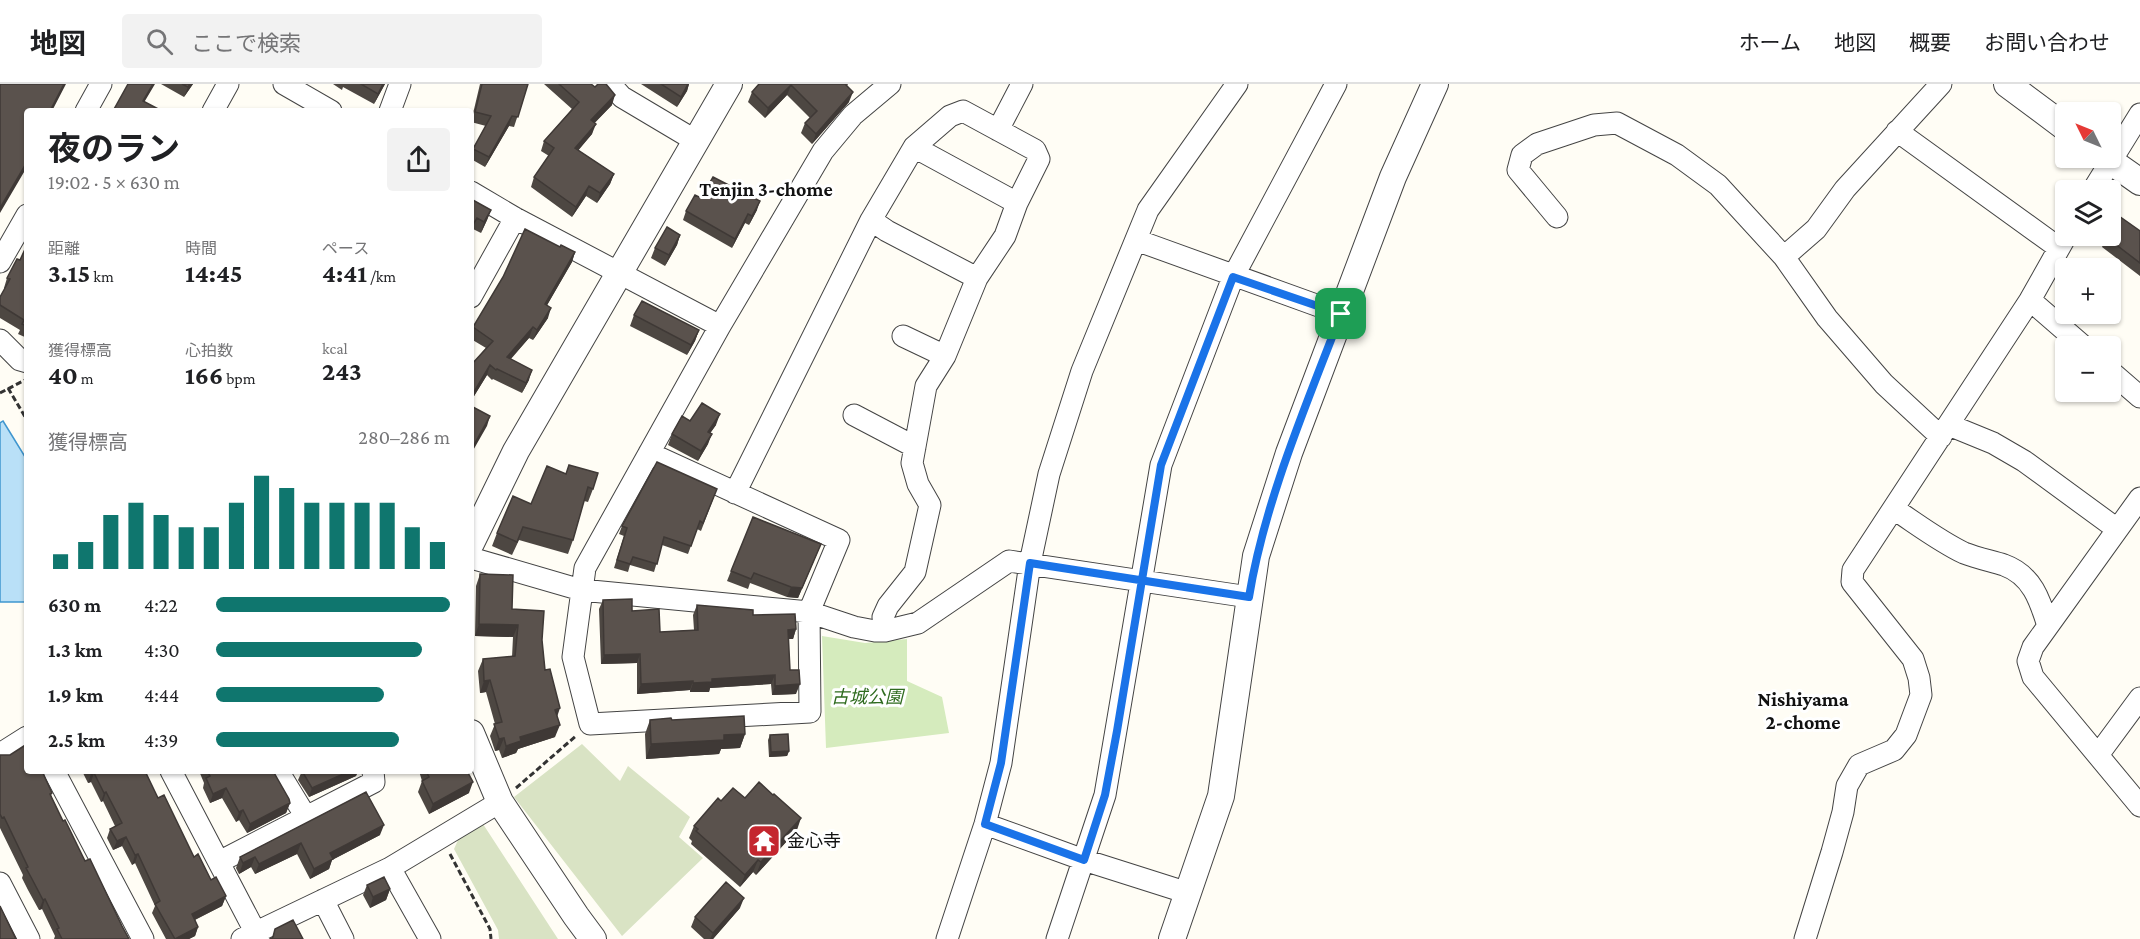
<!DOCTYPE html>
<html lang="ja">
<meta charset="utf-8">
<style>
body{margin:0;font-family:"Crimson Pro","Noto Sans JP",serif;background:#f2f2f2;color:#202124;height:100vh;display:flex;flex-direction:column;font-size:22px;white-space:nowrap}
*{box-sizing:border-box;margin:0}
p{font-size:20px;color:#757577}
.icon{flex:none;width:33px;height:33px;fill:none;stroke:currentColor;stroke-width:2;stroke-linecap:round;stroke-linejoin:round}
.map{position:relative;flex:1;overflow:hidden}
.sheet{position:absolute;left:24px;top:24px;width:450px;height:666px;display:flex;flex-direction:column;background:#fff;border-radius:6px;box-shadow:0 2px 4px #0004}
.sheet>*{flex:none}
.needle{width:39px;rotate:313deg}
.controls{position:absolute;left:2055px;top:18px;display:grid;gap:12px}
.controls a{display:grid;place-items:center;width:66px;height:66px;border-radius:6px;background:#fff;box-shadow:0 2px 4px #0004;font-size:30px}
.pin{position:absolute;display:grid;place-items:center;width:51px;height:51px;color:#fff;margin:-26px;border-radius:12px;box-shadow:0 3px 9px #0006}
.round{display:grid;place-items:center;flex:none;width:63px;height:63px;border-radius:6px;background:#f2f2f2}
.overview{display:flex;align-items:center;justify-content:space-between;height:102px;padding:0 24px}
h1{font-size:33px;font-weight:700;line-height:45px}
.metrics{display:grid;grid-template-columns:repeat(3,1fr);gap:9px;height:102px;padding:6px 24px}
.metrics div{display:grid;align-content:center}
.metrics b{font-size:26px;font-weight:700}
.metrics small{font-size:16px;font-weight:400}
.metrics p{font-size:16px}
.chart{height:168px;padding:12px 24px}
.chart p{display:flex;justify-content:space-between}
.chart svg{width:100%;height:108px;margin-top:6px;stroke:#0f766e;stroke-width:6}
ul{padding:0 24px;list-style:none;font-size:20px}
li{display:grid;grid-template-columns:96px 72px 1fr;align-items:center;height:45px}
li i{height:15px;border-radius:8px;background:#0f766e}
header{display:flex;align-items:center;gap:36px;box-sizing:border-box;height:84px;padding:0 30px;background:#fff;border-bottom:2px solid #e0e0e0}
header strong{font-size:28px}
nav{display:flex;gap:33px;margin-inline-start:auto;font-size:21px}
.search{width:420px;height:54px;background:#f2f2f2;display:flex;align-items:center;gap:15px;box-sizing:border-box;padding:0 21px;border-radius:6px;color:#757577;font-size:22px}
.map>svg:first-child{display:block}
.green{fill:#d5ebbd}
.cemetery{fill:#d9e3c4}
.water{fill:#b9e0f7;stroke:#3f96cf;stroke-width:1.5}
.lines{fill:none;stroke-linecap:round;stroke-linejoin:round}
.minor-casing{stroke:#444;stroke-width:23}
.tertiary-casing{stroke:#444;stroke-width:28}
.path{stroke:#333;stroke-width:3;stroke-dasharray:6 3;stroke-linecap:butt}
.minor{stroke:#fff;stroke-width:21}
.tertiary{stroke:#fff;stroke-width:26}
.wall{fill:#4d4742}
.shaded-wall{fill:#3f3936}
.building{fill:#5a524d;stroke:#3f3936;stroke-width:1.5}
.route-casing{stroke:#fff;stroke-width:12}
.route{stroke:#1a73e8;stroke-width:8}
.labels{text-anchor:middle;stroke-width:6;stroke-linejoin:round;paint-order:stroke}
.park-label{font-size:18px;font-style:italic;fill:#2f6b1f;stroke:#fff}
.poi-label{font-size:18px;fill:#111;stroke:#fff;text-anchor:start}
.neighbourhood-label{font-size:20px;font-weight:bold;fill:#111;stroke:#fff}
</style>
<header>
<strong>地図</strong>
<div class="search"><svg class="icon" aria-label="search" viewBox="0 0 24 24"><circle cx="10" cy="10" r="6"/><path d="M15 15l6 6"/></svg>ここで検索</div>
<nav><a>ホーム</a><a>地図</a><a>概要</a><a>お問い合わせ</a></nav>
</header>
<div class="map">
<svg width="2140" height="855" viewBox="0 0 2140 855">
<rect width="100%" height="100%" fill="#fffdf5"/>
<path class="green" d="M822,552L865,559L907,555V597L942,613L949,649L826,664Z"/>
<path class="cemetery" d="M582,660L620,697L628,682L690,733L679,753L703,774L622,852L514,713Z
M483,740L558,855H499L498,846L454,765L459,754Z"/>
<path class="water" d="M3,337L27,376V518H0V339Z"/>
<g class="lines">
<g class="minor-casing">
<path id="minor" d="M284,0L331,27
M610,0L622,13L696,57
M86,27L101,0
M213,27L228,0
M390,27L400,0
M998,46L1022,0
M1897,47L2059,164
M914,63L1017,119
M2093,106L2140,30
M471,108L515,134L720,242
M1557,133L1518,86L1522,71L1537,60L1594,41L1617,39L1677,71L1718,101L1784,173L1827,234L1884,300L1941,353
M871,136L887,147L977,194
M1136,156L1341,230
M1784,173L1816,145L1845,105L1941,0
M0,178L27,131
M471,213L515,134
M2030,216L2083,262
M903,252L945,272
M0,256L20,276L27,278
M2110,287L2140,313
M854,331L915,363
M1949,341L1993,359L2024,377L2117,445
M649,369L839,456L809,528L810,628L590,640L573,573L585,484L720,242L823,67L853,31L890,0
M735,409L871,136L914,63L950,32L963,27L1035,66L1039,75L1017,119L1005,152L977,194L945,272L926,302L912,379L918,400L930,421L915,488L888,522L883,533L885,547
M2140,414L2033,563L2028,577L2033,593L2140,722
M1894,425C1917,440 1939,457 1964,469C1977,474 1991,477 2004,481C2032,491 2040,516 2048,542
M471,474L581,506L809,528L854,543L875,547H885L918,539L1009,477L1249,513
M0,670L27,653
M2098,671L2140,614
M54,687L143,855
M171,687L259,855
M278,687L306,733
M985,740L1084,776L1188,809
M219,778L374,698L373,687
M390,784L430,855
M0,799L29,855
M323,816L343,855
M242,855L390,784L500,718
M947,855L985,740L1001,679L1030,479L1049,390L1082,287L1148,126L1237,0
M1057,855L1105,711L1161,381L1233,193L1336,0
M1805,855L1832,768L1843,728L1847,702L1859,681L1894,666L1906,651L1921,611L1919,594L1913,575L1852,498L1853,486L2030,216L2066,152"/>
</g>
<g class="tertiary-casing">
<path id="tertiary" d="M2007,0L2066,44
M2106,74L2140,98
M471,459L516,367L729,0
M471,649L500,718L576,832L593,855
M1172,855L1221,712L1256,472L1289,369L1393,93L1435,0"/>
</g>
<path class="path" d="M8,304L27,336
M0,309L25,296
M516,704L577,651
M450,770L490,845L491,855"/>
<use href="#minor" class="minor"/>
<use href="#tertiary" class="tertiary"/>
</g>
<path class="wall" d="M161,0H193L184,13Z
M333,0H385L374,20L343,3L342,6Z
M480,0H528L514,43L509,42L485,83L471,75V70L473,65L486,42L471,38Z
M544,0H591L612,21L594,39L592,50L578,66L614,90L610,100L597,119L586,112L572,133L531,103L534,93L549,72L541,67L544,57L572,25Z
M641,0H689L687,7L677,23Z
M759,0H848L847,2L849,18L812,60L801,49L805,39L810,34L787,11L765,34L748,18L752,8Z
M701,114L757,126L749,141L745,139L732,164L683,136L686,127Z
M471,115L491,126L487,136L481,149L473,145L471,148Z
M2140,147V192L2102,163L2106,153Z
M680,151L677,161L665,182L651,174L655,164Z
M27,161V254L18,250L20,246L0,234V213L5,205L4,204L7,194L20,176Z
M575,168L572,178L547,221L548,234L533,256L529,254L511,275L529,296L522,309L493,295L492,296L487,291L471,317V281L486,264L471,255V248L473,243Z
M634,231L699,246L695,257L687,271L630,242Z
M690,337L716,341L710,349L708,360L698,377L668,361L672,350Z
M569,381L593,405L588,418L584,417L573,456L568,470L519,456L512,471L492,462L497,449L566,390Z
M714,413L701,447L697,445L688,470L662,461L654,488L630,481L628,488L614,484L624,452L619,450L622,442Z
M821,460L798,514L787,513L750,499L748,505L727,497L731,487Z
M480,490L512,525L542,556L545,586L557,633L555,653L518,665L516,669L502,674L499,666L495,667L490,652L495,640L486,608L480,609L478,587L483,575L512,573L513,553L475,552L476,502Z
M603,516L632,527L660,548L694,546L693,531L697,521L753,531L796,545L793,555H788L790,586L796,610L772,611L771,600L710,604L709,608H690V606L637,610V579L601,580L599,525Z
M650,636H672L745,650L740,664L721,665L719,670L646,675L645,650Z
M770,651L789,667L787,672L769,673L768,656Z
M0,671L52,709L51,712L63,737L129,855H54L55,852L42,825L39,826L28,806L22,794L23,791L0,744Z
M82,687H147L146,690L158,714L194,773L211,796L226,812L222,822L195,836L198,843L195,852L189,855H166L152,829L155,822L135,779L132,781L122,762L113,766L107,754L110,745L115,742L103,717L101,718L91,698L88,699Z
M199,687H273L290,719L286,729L247,749L239,736L236,738L222,714L210,719L203,704L204,699Z
M302,687H358L356,692L309,713L298,696Z
M419,687H467L469,709L429,730L418,708L422,697Z
M366,708L380,751L332,776L329,785L310,795L297,770L255,790L251,783L239,790L236,784L240,773Z
M745,714L797,746L756,791L753,788L740,803L691,760L692,757L689,754L694,742L721,717Z
M367,801L390,805L386,816L370,824L363,811Z
M740,824L713,855H704L691,843L695,833Z"/>
<path class="shaded-wall" d="M64,0H66L52,27H50Z
M153,0H155L139,27L143,17Z
M190,0H193L184,13L188,3Z
M383,0H385L374,20L378,10Z
M688,0H689L687,7L677,23L681,13Z
M791,1L787,11L765,34L768,24Z
M853,8L849,18L812,60L816,50Z
M615,11L612,21L588,46L591,36Z
M512,32L509,42L485,83L489,73Z
M596,40L592,50L572,74L575,64Z
M27,78V83L0,129V124Z
M614,90L610,100L597,119L600,109Z
M589,102L586,112L572,133L576,123Z
M760,117L757,126L749,141L752,132Z
M491,126L487,136L481,149L484,138Z
M748,130L745,139L732,164L735,155Z
M680,151L677,161L665,182L669,171Z
M575,168L572,178L542,230L545,220Z
M551,224L548,234L533,256L537,246Z
M533,243L529,254L503,283L507,273Z
M699,246L695,257L687,271L691,261Z
M490,281L487,291L471,317V313Z
M532,286L529,296L522,309L526,299Z
M720,330L716,341L704,358L708,348Z
M490,332L487,342L471,370V366Z
M712,350L708,360L698,377L701,367Z
M821,460L798,514L787,513L791,503Z
M479,540L518,541L513,553L475,552Z
M796,545L793,555H785L788,546Z
M640,570L637,579L601,580L604,571Z
M775,591L771,600L710,604L709,608H690L693,599L712,595Z
M490,596L486,608L480,609L484,597Z
M693,597L690,606L637,610L641,600Z
M800,600L796,610L772,611L775,602Z
M560,624L556,636L555,626Z
M560,641L555,653L518,665L516,669L502,674L506,662L520,653Z
M745,650L740,664L721,665L719,670L646,675L651,660L724,651Z
M504,654L499,666L495,667L499,655Z
M789,667L787,672L769,673L771,668Z
M350,687H358L356,692L309,713L312,704Z
M94,689L91,698L88,699L91,690Z
M473,698L469,709L429,730L433,720Z
M226,704L222,714L210,719L213,710Z
M106,708L103,717L101,718L104,709Z
M290,719L286,729L247,749L250,740Z
M243,726L239,736L236,738L239,728Z
M801,734L797,746L756,791L761,778Z
M384,741L380,751L332,776L329,785L310,795L314,785L330,769Z
M126,753L122,762L113,766L117,757Z
M301,759L297,770L255,790L259,780Z
M138,770L135,779L132,781L135,771Z
M255,773L251,783L239,790L243,779Z
M758,776L753,788L740,803L745,791Z
M390,805L386,816L370,824L373,813Z
M226,812L222,822L188,839L192,830Z
M744,814L740,824L713,855H710L713,849Z
M45,815L42,825L39,826L43,816Z
M198,843L195,852L189,855H175Z"/>
<path class="building" d="M0,0H64L50,27H27V78L0,124Z
M128,0H153L143,17L162,27H113Z
M182,0H190L188,3Z
M361,0H383L378,10Z
M482,0H528L518,33L512,32L489,73L473,65L491,32L475,28Z
M559,0H591L595,3L598,0H606L615,11L591,36L596,40L575,64L614,90L600,109L589,102L576,123L534,93L554,64L544,57L579,18Z
M661,0H688L681,13Z
M759,0H845L853,8L816,50L805,39L817,27L791,1L768,24L752,8Z
M713,93L760,117L752,132L748,130L735,155L686,127L695,111L701,114Z
M471,115L491,126L484,138L477,134L471,144Z
M2119,132L2140,147V179L2106,153L2107,152H2110V145Z
M667,143L680,151L669,171L655,164Z
M525,145L560,163L561,161L575,168L545,220L551,224L537,246L533,243L507,273L532,286L526,299L497,285L496,286L490,281L471,313V281L493,257L473,243L503,193Z
M27,161V242L22,240L24,236L0,221V213L10,195L7,194L17,175L20,176Z
M642,217L699,246L691,261L634,231Z
M702,319L720,330L708,348L712,350L701,367L672,350L682,332L690,337Z
M471,322L490,332L471,366Z
M657,378L717,405L703,439L700,437L691,462L664,453L657,480L633,473L630,480L617,476L627,444L622,442Z
M569,381L598,389L593,405L588,403L573,456L523,443L517,458L497,449L513,412L531,420L547,382L566,390Z
M753,433L821,460L802,504L791,503L754,489L751,495L731,487Z
M480,490L513,491L512,525L544,527L542,556L545,586L550,585L560,624L555,626L560,641L520,653L521,657L506,662L504,654L499,655L494,640L502,638L490,596L484,597L483,575L515,572L518,541L479,540Z
M632,515V527L659,525L660,548L698,546L697,521L753,526V531L795,530L796,545L788,546L790,586H799L800,600L775,602V591L712,595V598L693,599V597L641,600L640,570L604,571L603,516Z
M744,632L745,650L724,651V656L651,660L650,636L671,634L672,636Z
M788,650L789,667L771,668L770,651Z
M27,660V687H42L52,709L50,710L63,737L65,736L85,777L90,775L122,842L129,855H62L57,845L59,844L45,815L43,816L32,795L26,784L28,783L4,733L2,734L0,730V671H10Z
M90,687H145L158,714L164,711L194,773L198,770L211,796L216,793L226,812L192,830L198,843L175,855L155,820L160,817L138,770L135,771L126,753L117,757L110,745L122,739L106,708L104,709L94,689L91,690Z
M207,687H273L289,715L290,719L250,740L243,726L239,728L226,704L213,710L206,694L210,692Z
M302,687H350L312,704Z
M426,687H467L473,698L433,720L422,697L429,693Z
M759,698L773,711L774,710L801,734L761,778L758,776L745,791L696,747L698,745L694,742L718,714L721,717L733,704L745,714Z
M366,708L384,741L330,769L333,775L314,785L301,759L259,780L255,773L243,779L240,773Z
M384,793L390,805L373,813L367,801Z
M726,798L744,814L713,849L695,833Z
M0,822L16,855H0Z
M293,836L303,855H270L273,853L275,845Z"/>
<g class="lines">
<g class="route-casing">
<path id="route" d="M1341,230C1306,322 1265,416 1249,513L1030,479L1001,679L985,740L1084,776L1105,711L1117,647L1161,381L1233,193L1341,230"/>
</g>
<use href="#route" class="route"/>
</g>
<defs>
<g id="temple-square" transform="scale(1.725)"><rect x="-9" y="-9" width="18" height="18" rx="4" fill="#c4262e" stroke="#fff"/><path d="M0-6L5-2H3V0L6.5 2.5H4V6H1.5V3h-3V6H-4V2.5H-6.5L-3 0V-2H-5Z" fill="#fff"/></g>
</defs>
<g fill-rule="evenodd">
<use href="#temple-square" x="764" y="757"/>
</g>
<g class="labels">
<g class="park-label">
<text x="867" y="619">古城公園</text>
</g>
<g class="poi-label">
<text x="787" y="763">金心寺</text>
</g>
<g class="neighbourhood-label">
<text x="766" y="112">Tenjin 3-chome</text>
<text x="1803" y="622">Nishiyama<tspan x="1803" dy="23">2-chome</tspan></text>
</g>
</g>
</svg>
<div class="controls">
<a><svg class="needle" viewBox="-14 -14 28 28"><path d="M0-13l5 13h-10z" fill="#e53935"/><path d="M0 13l5-13h-10z" fill="#757577"/></svg></a>
<a><svg class="icon" aria-label="layers" viewBox="0 0 24 24"><path d="M12 4l9 5-9 5-9-5zM3 14l9 5 9-5"/></svg></a>
<a>+</a>
<a>−</a>
</div>
<div class="pin" style="left:1341px;top:230px;background:#1e9e55"><svg class="icon" aria-label="arrive" viewBox="0 0 24 24"><path d="M6 21V4h12l-3 4 3 4H6"/></svg></div>
<section class="sheet">
<div class="overview"><div><h1>夜のラン</h1><p>19:02 · 5 × 630 m</p></div><a class="round"><svg class="icon" aria-label="share" viewBox="0 0 24 24"><path d="M12 15V3M7 8l5-5 5 5M5 13v7h14v-7"/></svg></a></div>
<div class="metrics">
<div><p>距離</p><b>3.15<small> km</small></b></div>
<div><p>時間</p><b>14:45</b></div>
<div><p>ペース</p><b>4:41<small> /km</small></b></div>
</div>
<div class="metrics">
<div><p>獲得標高</p><b>40<small> m</small></b></div>
<div><p>心拍数</p><b>166<small> bpm</small></b></div>
<div><p>kcal</p><b>243</b></div>
</div>
<div class="chart"><p><span>獲得標高</span>280–286 m</p>
<svg viewBox="0 0 160 44" preserveAspectRatio="none"><path d="M5 44V38M15 44V33M25 44V22M35 44V17M45 44V22M55 44V27M65 44V27M75 44V17M85 44V6M95 44V11M105 44V17M115 44V17M125 44V17M135 44V17M145 44V27M155 44V33"/></svg>
</div>
<ul>
<li><b>630 m</b>4:22<i style="width:100%"></i></li>
<li><b>1.3 km</b>4:30<i style="width:88%"></i></li>
<li><b>1.9 km</b>4:44<i style="width:72%"></i></li>
<li><b>2.5 km</b>4:39<i style="width:78%"></i></li>
</ul>
</section>
</div>
